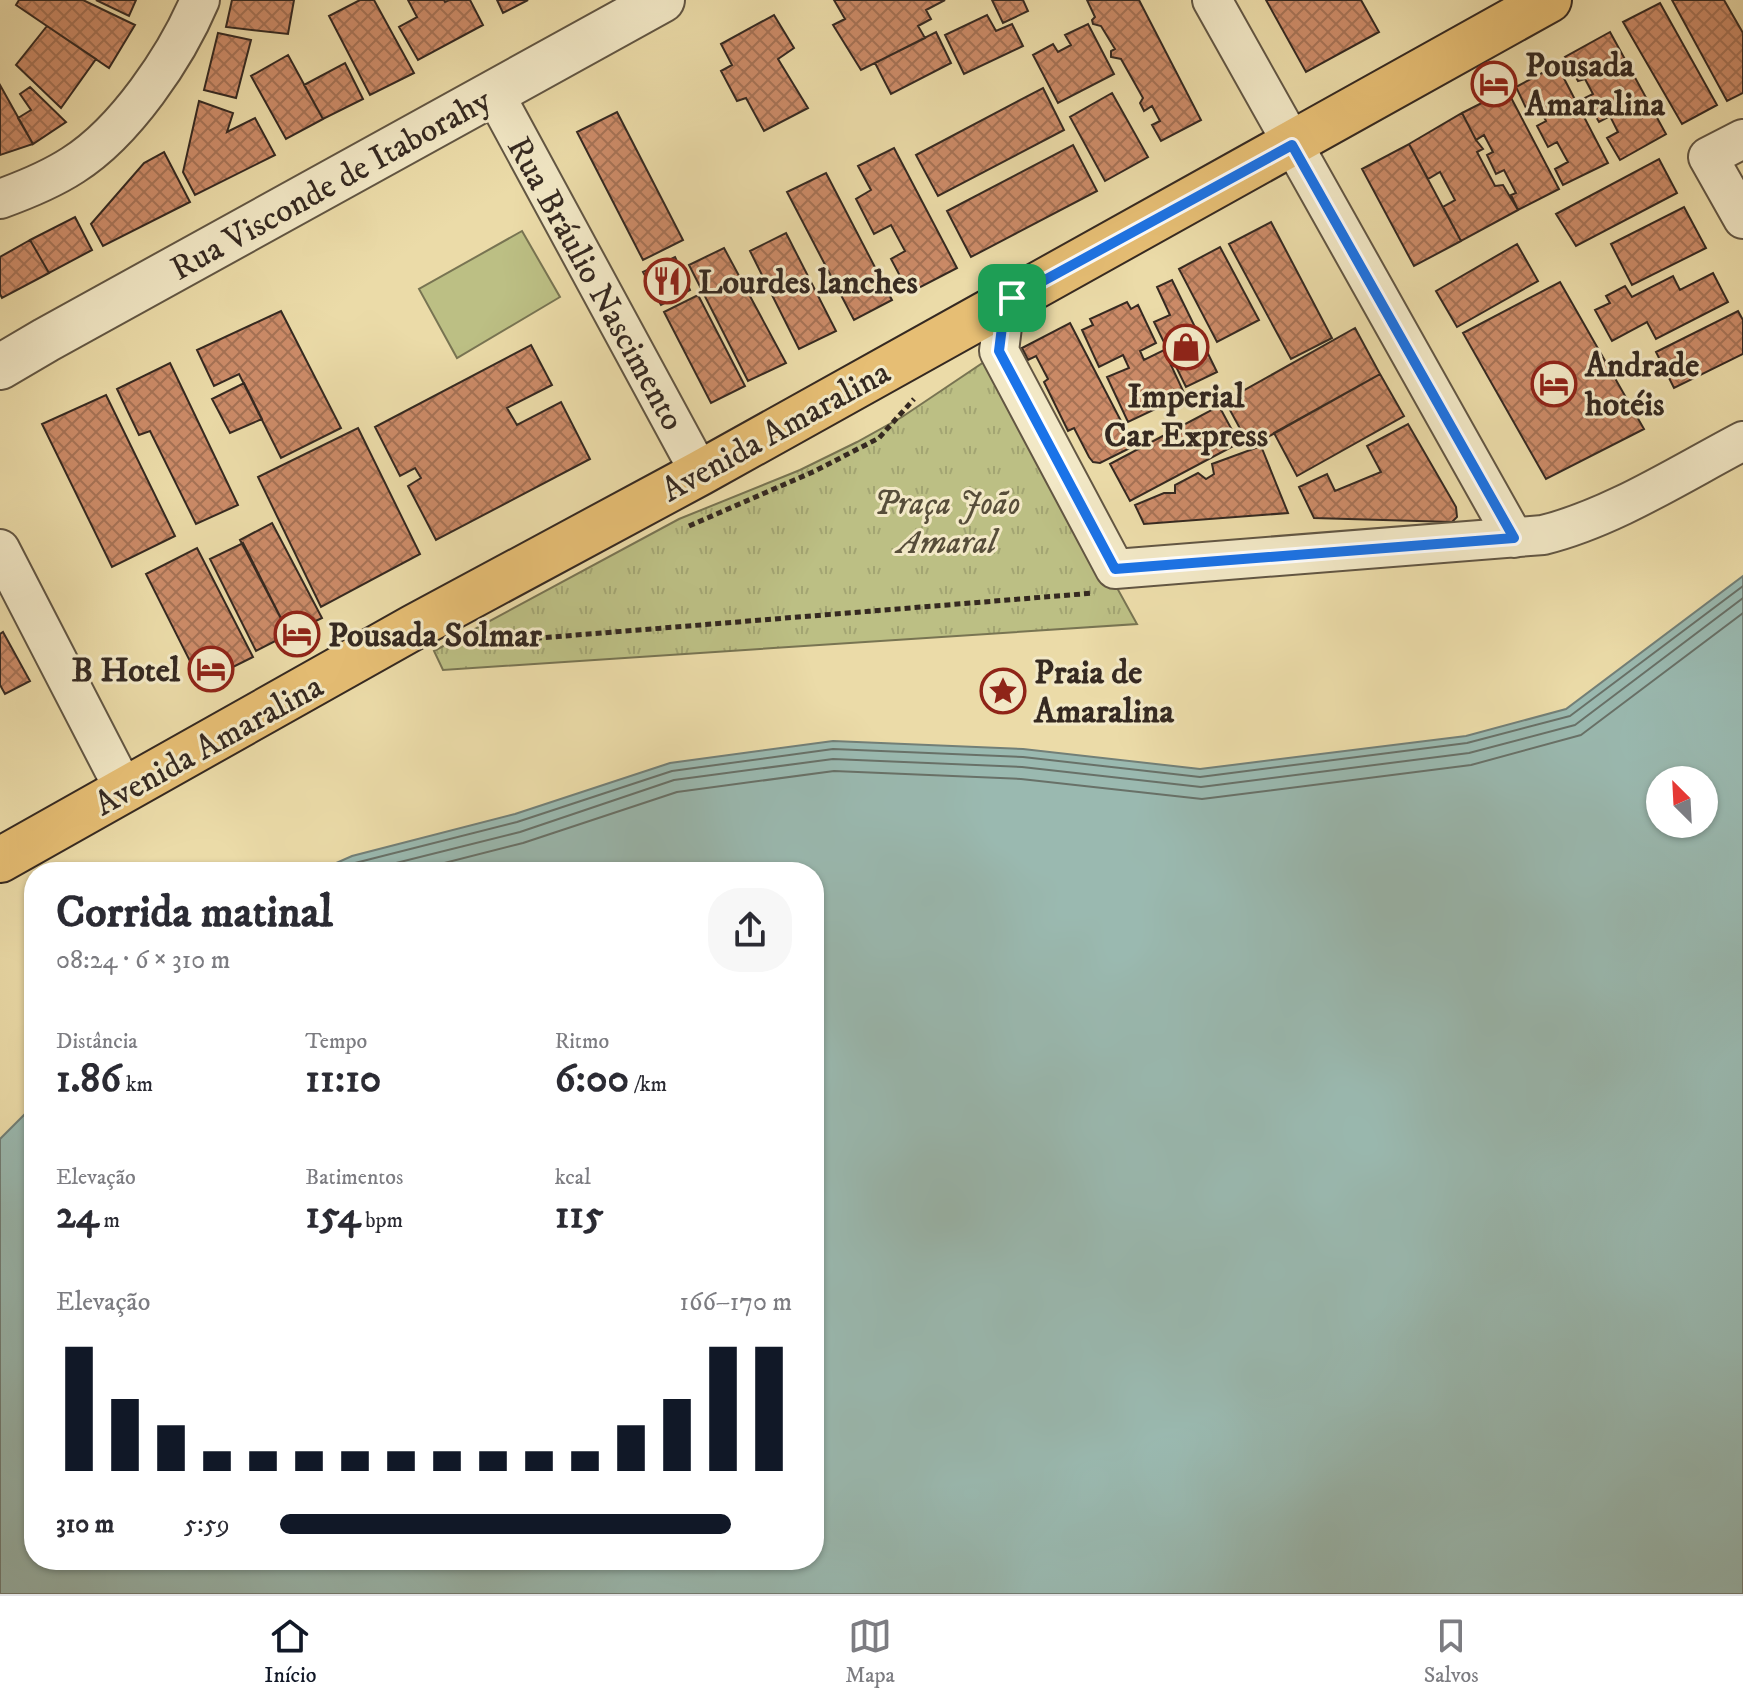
<!DOCTYPE html>
<html lang="pt">
<meta charset="utf-8">
<style>
body{margin:0;font-family:"IM FELL DW Pica",serif;background:#f7f7f7;color:#2b2b33;height:100vh;display:flex;flex-direction:column;font-size:30px;white-space:nowrap}
*{box-sizing:border-box;margin:0}
p{font-size:26px;color:#7c7c81}
.icon{flex:none;width:44px;height:44px;fill:none;stroke:currentColor;stroke-width:2;stroke-linecap:round;stroke-linejoin:round}
.map{position:relative;flex:1;overflow:hidden}
.sheet{position:absolute;left:24px;top:862px;width:800px;height:708px;display:flex;flex-direction:column;background:#fff;border-radius:32px;box-shadow:0 2px 6px #0004}
.sheet>*{flex:none}
.needle{width:52px;rotate:336deg}
.buttons{position:absolute;left:1646px;top:766px;display:grid;gap:16px}
.buttons a{display:grid;place-items:center;width:72px;height:72px;border-radius:50%;background:#fff;box-shadow:0 2px 6px #0004;font-size:40px}
.pin{position:absolute;display:grid;place-items:center;width:68px;height:68px;color:#fff;margin:-34px;border-radius:16px;box-shadow:0 4px 12px #0006}
.round{display:grid;place-items:center;flex:none;width:84px;height:84px;border-radius:32px;background:#f7f7f7}
.overview{display:flex;align-items:center;justify-content:space-between;height:136px;padding:0 32px}
h1{font-size:44px;font-weight:700;line-height:60px}
.figures{display:grid;grid-template-columns:repeat(3,1fr);gap:12px;height:136px;padding:8px 32px}
.figures div{display:grid;align-content:center}
.figures b{font-size:40px;font-weight:700}
.figures small{font-size:22px;font-weight:400}
.figures p{font-size:22px}
.chart{height:224px;padding:16px 32px}
.chart p{display:flex;justify-content:space-between}
.chart svg{width:100%;height:144px;margin-top:8px;stroke:#111827;stroke-width:6}
ul{padding:0 32px;list-style:none;font-size:26px}
li{display:grid;grid-template-columns:128px 96px 1fr;align-items:center;height:60px}
li i{height:20px;border-radius:10px;background:#111827}
.tabs{display:flex;justify-content:space-around;align-items:center;height:112px;border-top:2px solid #e1e1e2;background:#fff;font-size:22px;color:#7c7c81}
.tabs a{display:grid;justify-items:center;gap:4px}
.tabs .current{color:#111827}
.map>svg:first-child{display:block}
.grass{fill:#bcbf84;stroke:#787452;stroke-width:2}
.park{fill:url(#park-tufts);stroke:#787452;stroke-width:2}
.water{fill:#9ab9b0;stroke:#727f77;stroke-width:2;fill-rule:evenodd}
.lines{fill:none;stroke-linecap:round;stroke-linejoin:round}
.shore{stroke:#687168;stroke-width:2}
.building{fill:url(#building-cross-hatch);stroke:#352921;stroke-width:2}
.minor-casing{stroke:#625643;stroke-width:42}
.tertiary-casing{stroke:#625643;stroke-width:48}
.primary-casing{stroke:#352921;stroke-width:48}
.path{stroke:#352921;stroke-width:5;stroke-dasharray:6 4;stroke-linecap:butt}
.minor{stroke:#f2e8c6;stroke-width:38}
.tertiary{stroke:#f2e8c6;stroke-width:44}
.primary{stroke:#e6be74;stroke-width:44}
.route-casing{stroke:#fff;stroke-width:16}
.route{stroke:#1a73e8;stroke-width:10}
.labels{text-anchor:middle;stroke-width:6;stroke-linejoin:round;paint-order:stroke}
.poi-label{font-size:34px;font-weight:bold;fill:#352921;stroke:#f2e8c6;text-anchor:start}
.street-label{font-size:34px;fill:#352921;stroke:#f2e8c6}
.park-label{font-size:34px;font-style:italic;fill:#574e3a;stroke:#f2e8c6}
</style>
<div class="map">
<svg width="1743" height="1594" viewBox="0 0 1743 1594">
<defs>
<pattern id="park-tufts" width="24" height="20" patternUnits="userSpaceOnUse" patternTransform="scale(2)"><rect width="24" height="20" fill="#bcbf84"/><path d="M3 7l-1-3M5 7V3M7 7l1-3M15 17l-1-3M17 17v-4M19 17l1-3" fill="none" stroke="#a2a472"/></pattern>
<pattern id="building-cross-hatch" width="8" height="8" patternUnits="userSpaceOnUse" patternTransform="scale(2)"><rect width="8" height="8" fill="#cc8b68"/><path d="M0 0l8 8M0 8l8-8" fill="none" stroke="#a67255"/></pattern>
</defs>
<rect width="100%" height="100%" fill="#ebdba8"/>
<filter id="stains"><feTurbulence type="fractalNoise" baseFrequency=".0025" numOctaves="4"/><feColorMatrix values="0 0 0 0 .2 0 0 0 0 .09 0 0 0 0 .02 0 0 0 .5 -.17"/></filter>
<radialGradient id="worn" r=".72"><stop offset=".6" stop-color="#630" stop-opacity="0"/><stop offset="1" stop-color="#630" stop-opacity=".3"/></radialGradient>
<path class="grass" d="M522,231L560,297L457,358L419,289Z"/>
<path class="park" d="M990,358L1137,624L443,670L434,651L679,519L800,470L857,442L902,417Z"/>
<path class="water" d="M1743,576V1594H0V1139L34,1105V1560H814V872H316L352,856L515,814L670,763L833,741L1023,749L1200,769L1466,736L1566,709ZM1660,780H1704V824H1660Z"/>
<g class="lines">
<path class="shore" d="M335,872L355,863L517,822L672,771L833,749L1023,757L1200,777L1467,743L1570,716L1743,586
M360,872L520,832L674,780L833,759L1022,767L1201,787L1469,753L1575,725L1743,598
M409,872L523,843L677,792L834,771L1021,779L1202,799L1471,765L1581,735L1743,613"/>
</g>
<path class="building" d="M19,0H83L135,25L109,68L16,5Z
M96,0H136L129,16Z
M232,0H294L288,34L226,27Z
M360,0H374L414,73L370,95L329,16Z
M408,0H444L445,2L449,0H470L483,25L418,60L399,27L417,17Z
M497,0H528L503,13Z
M834,0H945L926,10L931,19L918,26L925,38L861,70L833,25L845,19Z
M992,0H1023L1028,11L1003,23Z
M1087,0H1139L1201,120L1161,141L1152,125L1160,121L1152,106L1144,111L1140,103L1143,98L1121,59L1111,57V51L1115,49L1101,26L1093,24L1092,20L1095,17Z
M1266,0H1361L1379,32L1306,72Z
M1672,0H1724L1743,33V93L1727,101Z
M1660,3L1717,105L1682,124L1623,22Z
M774,15L794,48L778,59L808,108L764,131L746,98L737,101L721,71L732,65L721,44Z
M987,15L996,31L1012,24L1023,46L964,74L945,35Z
M1088,24L1114,74L1058,103L1033,55L1053,44L1058,52L1071,45L1065,35Z
M47,26L96,59L61,108L16,65Z
M936,32L951,63L891,94L875,63Z
M1610,32L1666,134L1620,160L1607,138L1618,132L1610,116L1599,122L1585,98L1593,94L1585,79L1578,81L1565,57Z
M218,33L251,40L236,98L204,90Z
M288,55L323,119L286,139L251,76Z
M345,63L363,99L323,119L304,85Z
M1557,65L1608,163L1563,185L1555,169L1568,162L1557,142L1548,147L1537,126L1546,121L1537,103L1526,108L1516,87Z
M0,85L33,144L0,155Z
M30,87L66,122L33,144L18,118L31,110L20,94Z
M1043,88L1064,130L938,196L916,155Z
M1507,90L1559,189L1518,210L1511,195L1516,193L1504,170L1496,174L1487,155L1493,152L1484,135L1476,140L1462,113Z
M1112,93L1148,157L1105,181L1070,117Z
M199,101L233,113L227,132L255,118L275,155L195,195L183,172Z
M617,112L683,240L643,260L577,132Z
M1462,113L1476,140L1483,149L1477,152L1495,186L1503,185L1518,210L1461,241L1443,207L1455,200L1440,172L1428,179L1409,144Z
M1409,144L1461,241L1414,266L1362,169Z
M1073,145L1097,191L971,257L947,211Z
M894,148L957,268L909,293L891,259L905,251L891,225L874,234L856,199L871,190L858,166Z
M164,152L190,202L103,246L91,224L144,163Z
M1659,159L1677,193L1576,246L1556,214Z
M826,173L892,300L854,320L787,192Z
M1684,207L1706,248L1632,285L1611,244Z
M75,217L92,250L49,273L30,240Z
M1271,222L1332,338L1291,359L1229,244Z
M786,233L836,331L799,349L750,251Z
M30,240L49,273L2,298L0,294V257Z
M1517,244L1538,281L1457,327L1436,291Z
M1220,247L1259,320L1217,342L1179,269Z
M724,248L786,363L748,381L689,265Z
M675,257L690,290L661,305L643,272Z
M1713,273L1728,302L1656,339L1647,322L1612,341L1595,310L1610,303L1606,296L1625,286L1632,297L1673,276L1680,290Z
M1172,280L1217,372L1186,387L1154,322L1170,315L1157,287Z
M1560,282L1644,429L1546,479L1463,333Z
M698,295L745,386L711,403L664,312Z
M1127,302L1131,309L1138,305L1156,343L1140,351L1144,360L1164,350L1185,395L1128,422L1107,377L1129,368L1123,355L1099,367L1082,330L1093,325L1090,319Z
M281,311L341,428L281,458L239,374L214,386L197,350Z
M1738,311L1743,320V354L1674,388L1656,352Z
M1070,323L1134,446L1100,463L1093,462L1089,457L1074,428L1068,431L1044,382L1048,379L1036,356L1028,360L1022,348Z
M1355,328L1380,374L1250,447L1225,401Z
M531,345L552,385L507,408L517,425L561,402L590,459L436,540L408,486L421,478L415,468L400,476L375,427Z
M170,363L238,505L196,524L150,431L139,435L117,389Z
M1380,374L1404,416L1297,476L1274,433Z
M244,383L262,419L230,433L212,399Z
M106,395L175,536L112,567L42,424Z
M1219,406L1239,443L1130,501L1110,464Z
M1408,424L1456,507L1457,517L1452,522L1314,518L1299,487L1327,474L1335,491L1381,472L1367,446Z
M358,428L420,554L321,607L258,477Z
M1261,446L1288,513L1144,524L1135,505L1164,493H1175V485L1198,473L1206,479L1214,474L1212,464Z
M272,523L322,618L289,634L240,540Z
M243,543L289,634L256,651L210,559Z
M197,548L253,657L201,683L146,574Z
M3,632L30,681L5,694L0,685V634Z"/>
<g class="lines">
<g class="minor-casing">
<path id="minor" d="M1212,0L1514,538
M494,93L700,473
M1743,139L1708,157L1743,219
M0,199C25,190 50,180 73,165C125,132 176,57 200,0
M1012,298L1002,327L999,351L1115,569L1543,535C1612,518 1680,474 1743,441
M0,549L125,791"/>
</g>
<g class="tertiary-casing">
<path id="tertiary" d="M0,367L46,340L662,0"/>
</g>
<g class="primary-casing">
<path id="primary" d="M0,860L414,627L700,473L1549,0"/>
</g>
<path class="path" d="M689,526L815,471L879,438L914,399
M466,644L1094,593"/>
<use href="#minor" class="minor"/>
<use href="#tertiary" class="tertiary"/>
<use href="#primary" class="primary"/>
</g>
<g class="lines">
<g class="route-casing">
<path id="route" d="M1292,145L1514,538L1115,569L999,351L1002,327L1012,298Z"/>
</g>
<use href="#route" class="route"/>
</g>
<defs>
<g id="hotel-ring" transform="scale(2.3)"><circle r="9.5" fill="#f2e8c6" stroke="#8f2418" stroke-width="1.5"/><path d="M-6-4.5h1.5V1H6V5H4.5V3h-9V5H-6ZM-4 0a1.8 1.8 0 1 1 3.6 0ZM.5 0V-2.5h3Q6-2.5 6 0Z" fill="#8f2418"/></g>
<g id="restaurant-ring" transform="scale(2.3)"><circle r="9.5" fill="#f2e8c6" stroke="#8f2418" stroke-width="1.5"/><path d="M-5-6h1v4h1v-4h1v4h1v-4h1v5L-1.5 .5V6h-2V.5L-5-1ZM5-6V6H3V1.5H1.5Q1.5-4 5-6Z" fill="#8f2418"/></g>
<g id="shop-ring" transform="scale(2.3)"><circle r="9.5" fill="#f2e8c6" stroke="#8f2418" stroke-width="1.5"/><path d="M-5-2.5h2.3a2.7 3.5 0 0 1 5.4 0H5L5.5 6h-11ZM-1.5-2.5h3a1.5 2.3 0 0 0-3 0Z" fill="#8f2418"/></g>
<g id="sight-ring" transform="scale(2.3)"><circle r="9.5" fill="#f2e8c6" stroke="#8f2418" stroke-width="1.5"/><path d="M0-6L1.8-2.2L6-1.7L2.9 1.2L3.7 5.4L0 3.3L-3.7 5.4L-2.9 1.2L-6-1.7L-1.8-2.2Z" fill="#8f2418"/></g>
</defs>
<g fill-rule="evenodd">
<use href="#hotel-ring" x="1494" y="84"/>
<use href="#restaurant-ring" x="667" y="281"/>
<use href="#shop-ring" x="1186" y="347"/>
<use href="#hotel-ring" x="1554" y="384"/>
<use href="#hotel-ring" x="297" y="634"/>
<use href="#hotel-ring" x="211" y="669"/>
<use href="#sight-ring" x="1003" y="691"/>
</g>
<g class="labels">
<g class="poi-label">
<text x="1525" y="76">Pousada<tspan x="1525" dy="39">Amaralina</tspan></text>
<text x="698" y="293">Lourdes lanches</text>
<text x="1585" y="376">Andrade<tspan x="1585" dy="39">hotéis</tspan></text>
<text x="1186" y="407" text-anchor="middle">Imperial<tspan x="1186" dy="39">Car Express</tspan></text>
<text x="328" y="646">Pousada Solmar</text>
<text x="180" y="681" text-anchor="end">B Hotel</text>
<text x="1034" y="683">Praia de<tspan x="1034" dy="39">Amaralina</tspan></text>
</g>
<g class="street-label">
<text transform="translate(330 183) rotate(-29)" y="12">Rua Visconde de Itaborahy</text>
<text transform="translate(597 283) rotate(61)" y="12">Rua Bráulio Nascimento</text>
<text transform="translate(775 430) rotate(-29)" y="12">Avenida Amaralina</text>
<text transform="translate(208 744) rotate(-29)" y="12">Avenida Amaralina</text>
</g>
<g class="park-label">
<text x="947" y="514">Praça João<tspan x="947" dy="39">Amaral</tspan></text>
</g>
</g>
<rect width="100%" height="100%" filter="url(#stains)"/>
<rect width="100%" height="100%" fill="url(#worn)"/>
</svg>
<div class="buttons">
<a><svg class="needle" viewBox="-14 -14 28 28"><path d="M0-13l5 13h-10z" fill="#e53935"/><path d="M0 13l5-13h-10z" fill="#7c7c81"/></svg></a>
</div>
<div class="pin" style="left:1012px;top:298px;background:#1e9e55"><svg class="icon" aria-label="arrive" viewBox="0 0 24 24"><path d="M6 21V4h12l-3 4 3 4H6"/></svg></div>
<section class="sheet">
<div class="overview"><div><h1>Corrida matinal</h1><p>08:24 · 6 × 310 m</p></div><a class="round"><svg class="icon" aria-label="share" viewBox="0 0 24 24"><path d="M12 15V3M7 8l5-5 5 5M5 13v7h14v-7"/></svg></a></div>
<div class="figures">
<div><p>Distância</p><b>1.86<small> km</small></b></div>
<div><p>Tempo</p><b>11:10</b></div>
<div><p>Ritmo</p><b>6:00<small> /km</small></b></div>
</div>
<div class="figures">
<div><p>Elevação</p><b>24<small> m</small></b></div>
<div><p>Batimentos</p><b>154<small> bpm</small></b></div>
<div><p>kcal</p><b>115</b></div>
</div>
<div class="chart"><p><span>Elevação</span>166–170 m</p>
<svg viewBox="0 0 160 44" preserveAspectRatio="none"><path d="M5 44V6M15 44V22M25 44V30M35 44V38M45 44V38M55 44V38M65 44V38M75 44V38M85 44V38M95 44V38M105 44V38M115 44V38M125 44V30M135 44V22M145 44V6M155 44V6"/></svg>
</div>
<ul>
<li><b>310 m</b>5:59<i style="width:88%"></i></li>
</ul>
</section>
</div>
<nav class="tabs">
<a class="current"><svg class="icon" aria-label="home" viewBox="0 0 24 24"><path d="M3 11l9-7 9 7M6 9v11h12V9"/></svg>Início</a>
<a><svg class="icon" aria-label="map" viewBox="0 0 24 24"><path d="M3 6l6-2 6 2 6-2v14l-6 2-6-2-6 2zM9 4v14M15 6v14"/></svg>Mapa</a>
<a><svg class="icon" aria-label="saved" viewBox="0 0 24 24"><path d="M7 4h10v16l-5-4-5 4z"/></svg>Salvos</a>
</nav>
